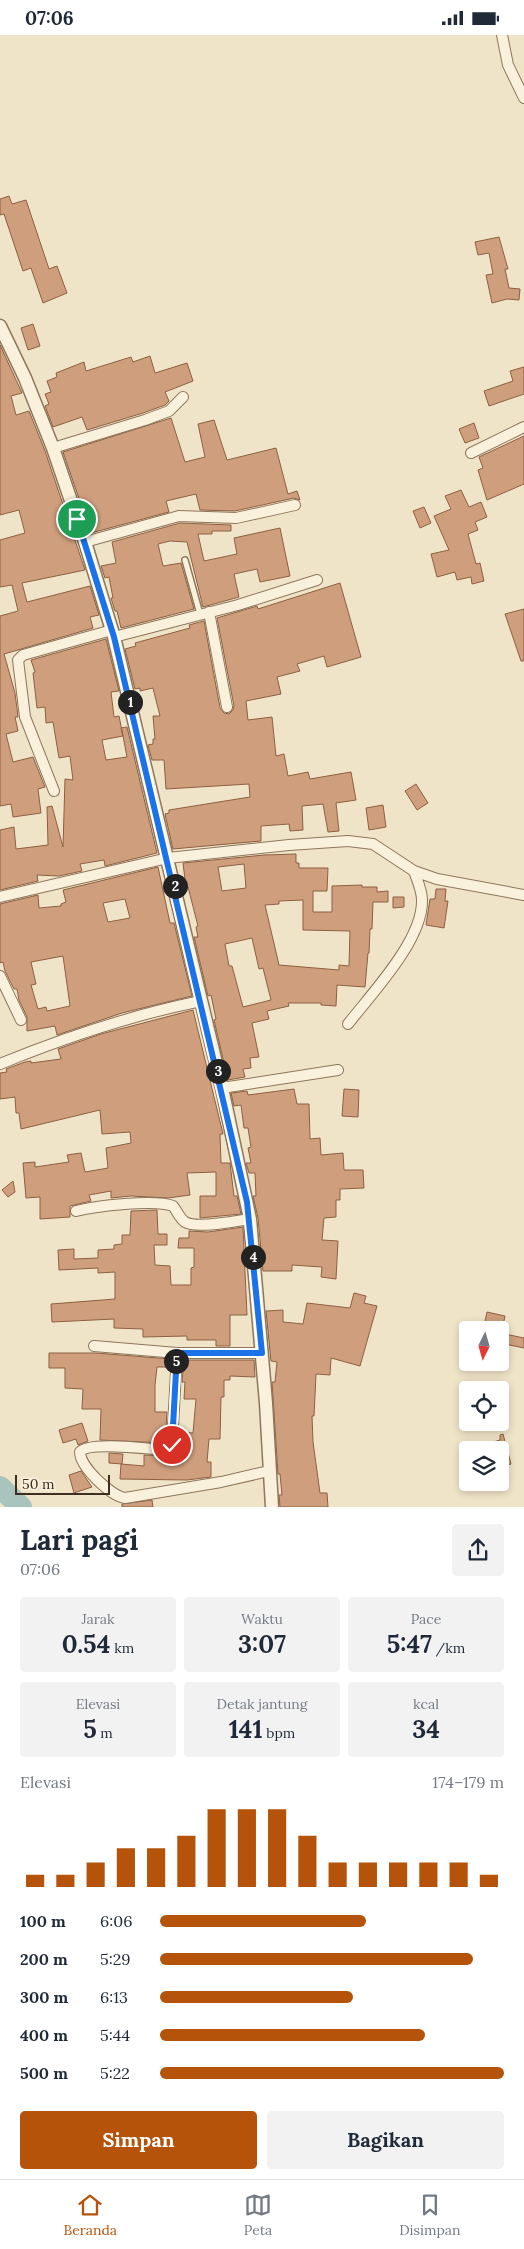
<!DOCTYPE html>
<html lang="id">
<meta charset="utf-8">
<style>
body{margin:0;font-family:Lora,serif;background:#f2f2f3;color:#1f2937;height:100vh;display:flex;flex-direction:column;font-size:19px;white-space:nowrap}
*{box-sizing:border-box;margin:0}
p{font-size:16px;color:#747a83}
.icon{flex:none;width:28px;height:28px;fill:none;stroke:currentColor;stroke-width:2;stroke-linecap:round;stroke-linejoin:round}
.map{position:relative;height:1472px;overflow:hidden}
.sheet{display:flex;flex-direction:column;background:#fff;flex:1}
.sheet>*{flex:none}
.needle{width:32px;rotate:185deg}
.fabs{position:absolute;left:459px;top:1286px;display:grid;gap:10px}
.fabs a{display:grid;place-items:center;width:50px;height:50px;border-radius:5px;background:#fff;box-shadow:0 2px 8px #0003;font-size:25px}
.scale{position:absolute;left:15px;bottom:12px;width:95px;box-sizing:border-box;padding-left:5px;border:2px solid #3d2e20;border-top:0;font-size:14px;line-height:18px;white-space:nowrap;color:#3d2e20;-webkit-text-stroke:4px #f7eed8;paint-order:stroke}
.pin{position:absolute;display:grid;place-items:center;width:42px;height:42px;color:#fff;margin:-21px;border:2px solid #fff;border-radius:50%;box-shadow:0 1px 5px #0007}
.km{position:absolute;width:25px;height:25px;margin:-12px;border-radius:50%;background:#222;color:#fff;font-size:14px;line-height:25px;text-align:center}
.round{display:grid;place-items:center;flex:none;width:52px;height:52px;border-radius:5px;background:#f2f2f3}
.overview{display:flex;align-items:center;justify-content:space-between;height:85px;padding:0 20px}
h1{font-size:28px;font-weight:700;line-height:38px}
.figures{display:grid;grid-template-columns:repeat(3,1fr);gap:8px;height:85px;padding:5px 20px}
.figures div{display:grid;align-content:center;border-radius:5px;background:#f2f2f3;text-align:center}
.figures b{font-size:25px;font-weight:700}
.figures small{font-size:14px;font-weight:400}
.figures p{font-size:14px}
.chart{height:140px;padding:10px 20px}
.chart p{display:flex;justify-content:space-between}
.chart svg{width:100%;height:90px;margin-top:5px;stroke:#b45309;stroke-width:6}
.primary-button{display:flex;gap:10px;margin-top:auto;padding:10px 20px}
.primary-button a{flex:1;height:58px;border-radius:5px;background:#b45309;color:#fff;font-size:20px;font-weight:700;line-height:58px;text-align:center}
.primary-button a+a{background:#f2f2f3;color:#1f2937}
ul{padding:0 20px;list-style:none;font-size:16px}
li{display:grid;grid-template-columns:80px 60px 1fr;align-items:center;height:38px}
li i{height:12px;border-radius:6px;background:#b45309}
.status{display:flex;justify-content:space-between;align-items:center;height:35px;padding:0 25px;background:#fff;direction:ltr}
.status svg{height:14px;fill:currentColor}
.menu{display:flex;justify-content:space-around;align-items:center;height:70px;border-top:1px solid #e0e1e3;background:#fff;font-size:14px;color:#747a83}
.menu a{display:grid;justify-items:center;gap:2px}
.menu .current{color:#b45309}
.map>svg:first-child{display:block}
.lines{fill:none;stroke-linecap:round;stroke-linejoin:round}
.river{stroke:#a9c4bc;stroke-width:22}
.building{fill:#cf9f7d;stroke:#8d5f41;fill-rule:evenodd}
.service-casing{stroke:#8d765c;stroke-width:8}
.minor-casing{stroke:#8d765c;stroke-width:12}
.tertiary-casing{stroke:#8d765c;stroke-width:15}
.service{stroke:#faf1dc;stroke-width:5}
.minor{stroke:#faf1dc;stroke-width:10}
.tertiary{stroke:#faf1dc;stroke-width:12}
.route-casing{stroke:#fff;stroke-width:10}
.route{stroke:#1a73e8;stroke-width:6}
</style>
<div class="status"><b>07:06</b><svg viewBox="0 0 49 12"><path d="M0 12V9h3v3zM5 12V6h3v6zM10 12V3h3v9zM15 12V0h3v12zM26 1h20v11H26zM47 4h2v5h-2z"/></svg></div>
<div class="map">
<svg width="524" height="1472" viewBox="0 0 524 1472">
<rect width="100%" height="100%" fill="#f0e4c8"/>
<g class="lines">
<path class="river" d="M0,1452L21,1472"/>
</g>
<path class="building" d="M9,161L12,169L26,165L49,234L57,231L67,258L43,268L31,233L23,236L4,179L0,180V164Z
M499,202L508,234H505L509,253L520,254L519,265L507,264L492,268L486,240L493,239L489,218L478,220L475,207Z
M33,289L40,311L28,315L21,293Z
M0,310L22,358L11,361L16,380L29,376L45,416L85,535L22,548L27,567L90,551L99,580L90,582L93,593L4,619L15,658L18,682H15L18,696L6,699L13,727L33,722L45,752L38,754L41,778L13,782L11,769L0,771V581L18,576L12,550L0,552V505L25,498L19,475L0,480Z
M150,321L155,338L187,328L193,346L165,357L169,366L165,370L143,378L87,395L82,382L53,392L45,371L49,369L45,359L51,357L47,346L57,342L56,338L84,327L86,336L131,322L133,327Z
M524,332V359L489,371L484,356L513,346L510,336Z
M171,383L185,427L205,422L198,389L214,385L227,425L276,413L288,459L297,456L300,465L294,463L235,476L200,475L196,459L166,466L169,477L91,498L63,417Z
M474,388L479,403L465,408L459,394Z
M524,401V449L487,465L478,435L483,433L479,422Z
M461,455L469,472L481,467L487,482L475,487L478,495L468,499L476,529L480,528L484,546L472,549L471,542L457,545L455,537L437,542L431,519L449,515L434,481L451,474L445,461Z
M424,472L431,488L420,493L413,476Z
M180,488L231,490V496H212V499H198L204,526L237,519L234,503L280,493L290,541L260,547L257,534L234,539L239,562L203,572L187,507L170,506L158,509L163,531L181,528L194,574L121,593L117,576H115L111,563H113L109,542L105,543L101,531L116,528L112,507Z
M340,548L361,622L327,632L324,621L297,629L300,636L277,642L281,659L246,666L248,685L272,682L276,721L284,719L288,741L308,737L310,744L351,737L356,765L336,768L339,796L328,797L323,769L302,771L303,795L290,796L289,789L261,791V806L173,814L165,779L169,778V775L250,762L249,749L166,754L164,725H152L148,710L153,709V704H155L153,681H160L153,653L140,656V653L135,654L125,614L136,611L135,608L190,593L189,590L204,586L220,673L224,678L229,679L233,675L234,671L217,583L257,571L258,574Z
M524,574V626H521L505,579Z
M106,604L119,656L111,657L114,682L119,681L123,701L121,693L127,692L157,818L105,831L104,825L80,829L82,836L59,841L37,840L38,846L0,855V795L14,792L16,814L48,810L47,772L52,771L63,812L65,744L73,745L70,721L59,723L53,687L46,688L45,672L37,673L33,638L35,637L31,625ZM123,701L127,722L106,725L102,705Z
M416,749L428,768L417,775L405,756Z
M383,770L386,792L369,795L366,773Z
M296,819V828H299V833H328L327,856H313V877H332V851L362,850V852H377V857L388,856V867H373L372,894H370L369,918H368L365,952L337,950L336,971L321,970V968H288L289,971L267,976L269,984L252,988L259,1022L250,1023L251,1033L243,1034L245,1042L228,1045L214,985L216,984L211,960L208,961L194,902H198L196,892L198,891L188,852L186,853L183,828L264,820ZM244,829L246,853L222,856L218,832ZM303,865V895L350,896L349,931L339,930V935L279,930L265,870L279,869V866ZM252,903L259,934L263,933L271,965L243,972L232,931H229L225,909Z
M158,832L170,888H174L192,961L122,978L57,1000L55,991L27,996V982L19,965L17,954H14L5,936L3,927L0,928V869L38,860L39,873L61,871V869L66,867L63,855ZM125,864L130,883L108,887L103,868ZM63,921L70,971L47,976L46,972L38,974L31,950L36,949L31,927Z
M436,854H446L445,866H448L444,893L426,890L430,864H435Z
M393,862H404V872L393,873Z
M193,975L223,1099H220L221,1128H230L234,1161H237L241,1179L200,1183V1161H216V1137L187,1138L190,1160L168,1163L131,1161L111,1163V1156L89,1160L91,1166L70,1171V1182L40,1184V1162L26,1163L23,1128L35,1127V1132L69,1127L67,1120L81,1118L85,1137L108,1133L106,1113L131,1108L130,1097L102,1099L100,1075L21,1094L19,1078H16L15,1062L0,1064V1038L7,1037L6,1034L25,1027L31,1026V1028L61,1024L58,1014L101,999Z
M294,1054L297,1069H309L310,1104L320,1103L321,1120L343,1118L344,1135H363L364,1153L340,1154V1165H336V1182L324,1183L322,1205L338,1206L336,1244L321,1242L322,1232L292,1230V1236H263L258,1183L253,1161H256L255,1138H249L246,1128H251L248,1113L251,1112L248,1093H244L241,1070L234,1071L231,1058L247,1056L248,1060Z
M344,1054L359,1055L358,1082L342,1081Z
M13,1146L15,1157L8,1162L2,1155Z
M157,1175L158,1199H167V1210H154L155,1230L170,1231L171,1250H191V1233L194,1232V1213H178L179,1203H189V1196L208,1197L243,1192L247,1280H230V1311H216V1305H187V1301L143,1302V1294L114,1293V1284L52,1287L51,1269L115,1264V1237L98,1238V1233L59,1235L58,1215L74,1214V1224L98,1223V1215L114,1214V1210L122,1209V1200H130L131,1176Z
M354,1258L366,1261L364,1268L377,1271L360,1331L331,1323L330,1340L316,1339L314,1381H312L313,1407L320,1458H327L328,1472H280L279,1460H282L280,1439H278L272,1347H275L277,1327L271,1326L266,1276L283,1275V1287L303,1289L307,1268L350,1273Z
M487,1277L505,1281L502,1295H483Z
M500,1298L524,1303V1313L500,1308Z
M49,1318H96L170,1324L169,1332H157L155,1350V1377H167L165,1408L100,1405L101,1374H82L83,1354L65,1353V1333H49Z
M184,1325H254L255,1342L230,1341V1345H224V1362H221L220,1404H209L207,1427H211V1442L187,1445L120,1444L121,1429L144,1431V1420L172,1421L178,1413L180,1397L193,1398L196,1364H184L185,1347H182Z
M82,1388L88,1406L78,1410L76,1404L63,1408L59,1395Z
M503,1399L511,1429L500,1432V1415H477V1412L500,1405V1400Z
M109,1418L123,1419L122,1429L109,1428Z
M81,1436L92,1452L74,1458L69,1440Z
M152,1465L153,1472H122V1469Z"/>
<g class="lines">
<g class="service-casing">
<path id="service" d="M185,525L200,579"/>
</g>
<g class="minor-casing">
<path id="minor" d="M502,0L508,30L524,63
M53,413L145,385L169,376L183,362
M471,418L524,392
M85,507L179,481L236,483L295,470
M209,577L227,672
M114,602L238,570L317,545
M54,756L25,682L18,625L23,620L112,595
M0,862L168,823L289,810L348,806L373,809L414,836L437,844L524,860
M0,941L21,985
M348,989C372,958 423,905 422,865C422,855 417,845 414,836
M0,1029C66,1002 132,980 201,966
M222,1053L338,1035
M76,1176C95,1171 155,1164 173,1171C177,1176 180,1184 185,1187C197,1194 236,1186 250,1184
M94,1311L177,1318H262
M177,1318L172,1410L170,1414L165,1415C150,1414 88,1406 80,1417C80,1432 111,1461 125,1463L221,1447L269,1436"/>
</g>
<g class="tertiary-casing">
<path id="tertiary" d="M0,291L25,343L53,413L85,507L114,602L222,1053L250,1184L266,1368L272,1472"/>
</g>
<use href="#service" class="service"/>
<use href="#minor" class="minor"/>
<use href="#tertiary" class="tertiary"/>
</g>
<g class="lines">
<g class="route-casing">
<path id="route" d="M77,484L114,602L247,1167L262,1318H177L172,1410"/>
</g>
<use href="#route" class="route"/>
</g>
</svg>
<div class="fabs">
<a><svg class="needle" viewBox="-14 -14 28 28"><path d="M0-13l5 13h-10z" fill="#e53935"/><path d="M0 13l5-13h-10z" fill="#747a83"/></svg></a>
<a><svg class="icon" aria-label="locate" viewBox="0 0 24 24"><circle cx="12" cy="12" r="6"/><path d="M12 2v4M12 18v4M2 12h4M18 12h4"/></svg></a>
<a><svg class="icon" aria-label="layers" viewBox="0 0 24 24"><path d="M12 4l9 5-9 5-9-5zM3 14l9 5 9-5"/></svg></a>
</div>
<div class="scale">50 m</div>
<div class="pin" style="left:77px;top:484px;background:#1e9e55"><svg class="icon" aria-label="arrive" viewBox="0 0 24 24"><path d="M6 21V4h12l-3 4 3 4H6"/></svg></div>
<div class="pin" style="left:172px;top:1410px;background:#d93025"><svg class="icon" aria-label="check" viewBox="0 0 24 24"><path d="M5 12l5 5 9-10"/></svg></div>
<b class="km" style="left:130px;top:667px">1</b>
<b class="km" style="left:175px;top:851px">2</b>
<b class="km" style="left:218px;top:1036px">3</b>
<b class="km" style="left:253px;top:1222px">4</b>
<b class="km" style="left:176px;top:1326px">5</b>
</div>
<section class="sheet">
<div class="overview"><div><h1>Lari pagi</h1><p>07:06</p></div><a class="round"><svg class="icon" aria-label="share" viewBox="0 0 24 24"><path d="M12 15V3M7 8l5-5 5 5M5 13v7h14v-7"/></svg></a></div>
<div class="figures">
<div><p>Jarak</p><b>0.54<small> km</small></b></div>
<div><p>Waktu</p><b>3:07</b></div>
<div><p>Pace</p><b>5:47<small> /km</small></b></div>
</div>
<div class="figures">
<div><p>Elevasi</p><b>5<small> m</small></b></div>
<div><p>Detak jantung</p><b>141<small> bpm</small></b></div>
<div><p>kcal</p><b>34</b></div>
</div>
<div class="chart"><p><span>Elevasi</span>174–179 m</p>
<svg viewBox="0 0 160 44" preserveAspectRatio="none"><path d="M5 44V38M15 44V38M25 44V32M35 44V25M45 44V25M55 44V19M65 44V6M75 44V6M85 44V6M95 44V19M105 44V32M115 44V32M125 44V32M135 44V32M145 44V32M155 44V38"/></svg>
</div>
<ul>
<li><b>100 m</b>6:06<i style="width:60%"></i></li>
<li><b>200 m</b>5:29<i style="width:91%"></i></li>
<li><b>300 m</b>6:13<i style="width:56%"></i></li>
<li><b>400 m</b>5:44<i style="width:77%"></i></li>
<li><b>500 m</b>5:22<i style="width:100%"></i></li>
</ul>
<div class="primary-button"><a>Simpan</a><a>Bagikan</a></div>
</section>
<nav class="menu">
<a class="current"><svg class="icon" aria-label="home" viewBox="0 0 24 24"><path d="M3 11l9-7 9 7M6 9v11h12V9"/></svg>Beranda</a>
<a><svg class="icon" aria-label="map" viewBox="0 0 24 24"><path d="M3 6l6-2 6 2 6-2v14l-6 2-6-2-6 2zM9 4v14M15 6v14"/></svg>Peta</a>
<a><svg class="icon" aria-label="saved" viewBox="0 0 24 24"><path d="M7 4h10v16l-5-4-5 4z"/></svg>Disimpan</a>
</nav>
